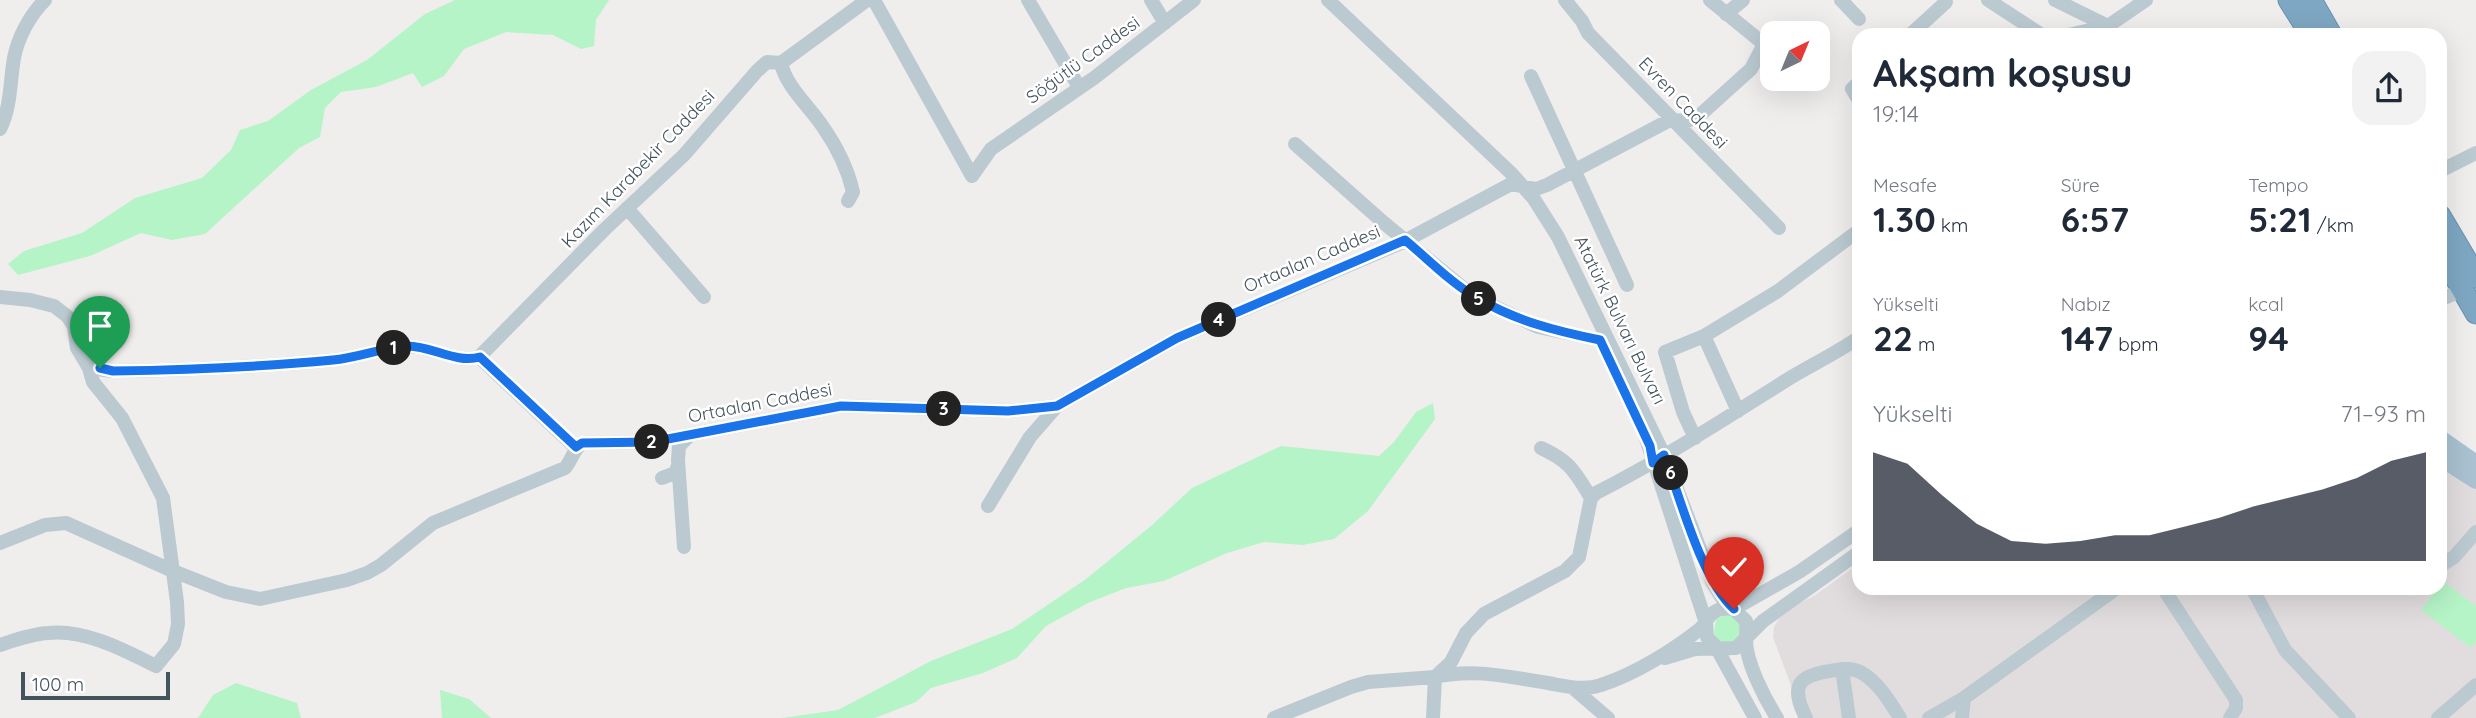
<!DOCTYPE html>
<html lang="tr">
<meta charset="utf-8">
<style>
body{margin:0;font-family:Quicksand,sans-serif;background:#f2f2f3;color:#1f2937;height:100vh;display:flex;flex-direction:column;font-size:26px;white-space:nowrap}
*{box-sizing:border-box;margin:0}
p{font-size:23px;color:#747a83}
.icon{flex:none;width:38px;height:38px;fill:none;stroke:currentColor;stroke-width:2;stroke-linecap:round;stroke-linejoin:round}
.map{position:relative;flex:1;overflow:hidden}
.side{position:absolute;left:1852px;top:28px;width:595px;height:567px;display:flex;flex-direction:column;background:#fff;border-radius:21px;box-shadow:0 7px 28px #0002}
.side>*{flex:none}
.needle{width:46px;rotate:43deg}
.fabs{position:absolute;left:1760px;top:21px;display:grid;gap:14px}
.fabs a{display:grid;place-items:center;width:70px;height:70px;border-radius:14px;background:#fff;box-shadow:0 7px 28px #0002;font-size:35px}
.scale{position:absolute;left:21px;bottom:18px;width:149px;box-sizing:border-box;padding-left:7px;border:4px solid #43545d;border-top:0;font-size:19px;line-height:24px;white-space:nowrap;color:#43545d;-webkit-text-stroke:5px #fff;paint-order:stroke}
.pin{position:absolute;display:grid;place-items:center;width:60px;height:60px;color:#fff;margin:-72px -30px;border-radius:50% 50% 50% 0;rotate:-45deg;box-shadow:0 0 7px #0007}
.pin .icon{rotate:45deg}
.km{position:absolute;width:35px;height:35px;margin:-18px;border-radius:50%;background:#222;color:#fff;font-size:19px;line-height:35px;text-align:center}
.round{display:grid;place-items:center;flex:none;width:74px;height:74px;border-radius:21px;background:#f2f2f3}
.headline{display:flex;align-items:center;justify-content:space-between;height:119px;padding:0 21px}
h1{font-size:38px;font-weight:700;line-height:52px}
.stats{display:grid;grid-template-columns:repeat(3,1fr);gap:10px;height:119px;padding:7px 21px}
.stats div{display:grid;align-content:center}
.stats b{font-size:35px;font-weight:700}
.stats small{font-size:19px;font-weight:400}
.stats p{font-size:19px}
.chart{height:196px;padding:14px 21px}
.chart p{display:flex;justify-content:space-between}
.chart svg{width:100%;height:126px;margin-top:7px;fill:#111827;opacity:.7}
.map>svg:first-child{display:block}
.education{fill:#e1dddf}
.green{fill:#b5f4c6}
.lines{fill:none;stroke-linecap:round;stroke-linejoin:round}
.highway-casing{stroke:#6992ae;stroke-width:23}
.minor{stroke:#bbcad1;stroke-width:14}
.major{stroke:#a9c1d0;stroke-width:18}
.highway{stroke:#7ea7c3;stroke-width:21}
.route-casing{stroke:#fff;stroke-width:14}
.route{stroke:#1a73e8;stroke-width:9}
.labels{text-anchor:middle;stroke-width:5;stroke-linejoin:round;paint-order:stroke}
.street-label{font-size:18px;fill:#43545d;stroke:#fff}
</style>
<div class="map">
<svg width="2476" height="718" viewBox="0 0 2476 718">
<rect width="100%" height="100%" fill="#f0eded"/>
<path class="education" d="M2440,467L2476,489V718H1803L1773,637L1774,627L1784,610L1814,596L1858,564V588H2440Z"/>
<path class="green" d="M455,0H609L596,20L594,46L581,49L553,35L506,32L464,49L444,76L422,87L413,73L376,87L341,92L325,108L320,137L299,148L205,234L172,240L141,233L90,256L18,275L8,264L24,251L82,233L135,198L202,178L231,150L240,130L268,121L311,90L367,60L425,14Z
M1433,403L1435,419L1368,511L1334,539L1303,545L1264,542L1227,553L1164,581L1126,588L1088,603L1046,626L1017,658L983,673L931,688L916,702L875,718H782L838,710L931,661L1012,629L1086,579L1151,526L1192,488L1281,446L1379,456L1394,442L1416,412Z
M2443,581L2476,606V641L2471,648L2421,610Z
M1729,613L1744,629L1733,644L1719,641L1714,633L1716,619Z
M236,683L297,703L301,718H198L213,695Z
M440,690L469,699L491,718H442Z"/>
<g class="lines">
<g class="highway-casing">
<path id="highway" d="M2289,0L2311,35
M2311,0L2331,35
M2440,216L2476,277
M2440,251L2476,313"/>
</g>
<path class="minor" d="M874,0L972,176L991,149L1094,78L1194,0
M1028,0L1079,87
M1151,0L1165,23
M1328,0L1512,174L1534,199L1558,237L1664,455L1713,583L1722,598L1746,621C1747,628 1746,632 1746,638C1745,661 1765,699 1777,718
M1565,0L1582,21L1588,33L1779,228
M1841,0L1859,19
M1988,0L2042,35
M2055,0L2108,26
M1726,14L1743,0
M1910,35L1946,2
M2068,35L2108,26L2146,0
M781,63C786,87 810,107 823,127C837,147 848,170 853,192L848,201
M1531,76L1627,285
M1858,83L1852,89L1858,99
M0,129C11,108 10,81 14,58C18,37 30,15 45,0
M1295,144L1384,223L1474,297L1538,327L1600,340
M2440,171L2476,153
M627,208L704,297
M0,297L30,300L54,306L67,316L74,326L77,348L89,368L93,382L122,418L163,498L177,602L178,624L174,644L156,666C124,650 85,629 48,633C31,634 15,640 0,645
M2440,300L2462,290
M1704,336L1738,411
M479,357L576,448
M89,368L112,371C186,370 259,367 333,360C357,358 381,348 406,346C431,345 455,364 479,357L604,230L684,155L757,71L767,62L781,63L867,0
M1645,435L1706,623L1707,637L1716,647L1755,718
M1695,438L1683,412L1665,352L1704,336L1778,291L1858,231
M1541,448C1570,461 1575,472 1591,498
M662,478L675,473L678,466
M988,506L1030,437L1057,406
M0,543L45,525L66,523L173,571L226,592L260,599L347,580L367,573L381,565L433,523L565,468C572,460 573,450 582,443L652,442L841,406L1008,411L1057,406L1177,338L1401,243L1511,184L1536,189L1547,185L1668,121L1690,120L1700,115L1751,69L1764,44L1710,0
M684,547L678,460L679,446L688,437
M2440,566L2454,557L2476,532
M2163,588L2236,700V708L2230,718
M2252,588L2285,650L2349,718
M1665,658L1695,649L1736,648L1763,621L1858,553
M1842,669L1849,718
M1573,688L1608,718
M1274,718L1351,687L1368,682L1435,677L1451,662L1466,633L1484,614L1565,571L1579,557L1591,498L1596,493C1661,460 1723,420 1785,381C1809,366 1835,354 1858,338
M1433,718L1435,677C1474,668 1509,677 1548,683C1565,686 1584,691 1601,685C1635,674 1672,651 1700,629C1706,624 1707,617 1713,613C1719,608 1727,608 1734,609L1799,572L1858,531
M1806,718C1791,687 1796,676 1830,671C1841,669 1852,667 1862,673C1879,683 1890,702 1900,718
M1929,718L1964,698L2117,588
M1962,718L1964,698
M2438,718L2476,685"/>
<path class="major" d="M2440,439L2476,464
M2440,457L2476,480"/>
<use href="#highway" class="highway"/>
</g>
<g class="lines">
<g class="route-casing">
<path id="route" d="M100,368L113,371C186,370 259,367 333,360C357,358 381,348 406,346C431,345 455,364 480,357L576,447L582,443L652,442L841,406L1008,411L1057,406L1177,338L1405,240C1428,259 1451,283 1477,298C1516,321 1556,331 1600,340L1650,446L1653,463L1664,455C1681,499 1700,577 1734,609"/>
</g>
<use href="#route" class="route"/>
</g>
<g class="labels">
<g class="street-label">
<text transform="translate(1083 60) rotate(-36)" y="6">Söğütlü Caddesi</text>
<text transform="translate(1683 103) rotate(46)" y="6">Evren Caddesi</text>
<text transform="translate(638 169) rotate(-46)" y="6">Kazım Karabekir Caddesi</text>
<text transform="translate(1312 259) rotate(-23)" y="6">Ortaalan Caddesi</text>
<text transform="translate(1620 320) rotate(64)" y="6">Atatürk Bulvarı Bulvarı</text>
<text transform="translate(760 403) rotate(-11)" y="6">Ortaalan Caddesi</text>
</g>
</g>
</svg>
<div class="fabs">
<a><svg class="needle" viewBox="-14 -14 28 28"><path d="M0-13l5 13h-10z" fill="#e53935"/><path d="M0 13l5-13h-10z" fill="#747a83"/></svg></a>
</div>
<div class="scale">100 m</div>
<div class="pin" style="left:100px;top:368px;background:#1e9e55"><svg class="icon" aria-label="arrive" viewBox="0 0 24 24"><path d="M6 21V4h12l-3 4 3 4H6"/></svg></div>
<div class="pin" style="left:1734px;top:609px;background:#d93025"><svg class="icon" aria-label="check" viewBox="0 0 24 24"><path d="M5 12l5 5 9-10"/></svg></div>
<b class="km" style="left:394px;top:348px">1</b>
<b class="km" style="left:652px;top:442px">2</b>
<b class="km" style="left:944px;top:409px">3</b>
<b class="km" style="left:1219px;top:320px">4</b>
<b class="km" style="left:1479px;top:299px">5</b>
<b class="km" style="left:1671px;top:473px">6</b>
<section class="side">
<div class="headline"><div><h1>Akşam koşusu</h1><p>19:14</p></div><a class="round"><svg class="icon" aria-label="share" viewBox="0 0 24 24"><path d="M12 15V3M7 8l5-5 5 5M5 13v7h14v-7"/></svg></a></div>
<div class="stats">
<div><p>Mesafe</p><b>1.30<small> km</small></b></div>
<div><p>Süre</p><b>6:57</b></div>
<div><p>Tempo</p><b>5:21<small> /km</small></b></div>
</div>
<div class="stats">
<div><p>Yükselti</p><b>22<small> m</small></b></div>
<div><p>Nabız</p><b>147<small> bpm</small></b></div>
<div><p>kcal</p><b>94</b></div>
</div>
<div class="chart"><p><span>Yükselti</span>71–93 m</p>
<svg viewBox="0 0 160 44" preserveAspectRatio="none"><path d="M0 44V6L10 10L20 21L30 31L40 37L50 38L60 37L70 35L80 35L90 32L100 29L110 25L120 22L130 19L140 15L150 9L160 6V44z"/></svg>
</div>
</section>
</div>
